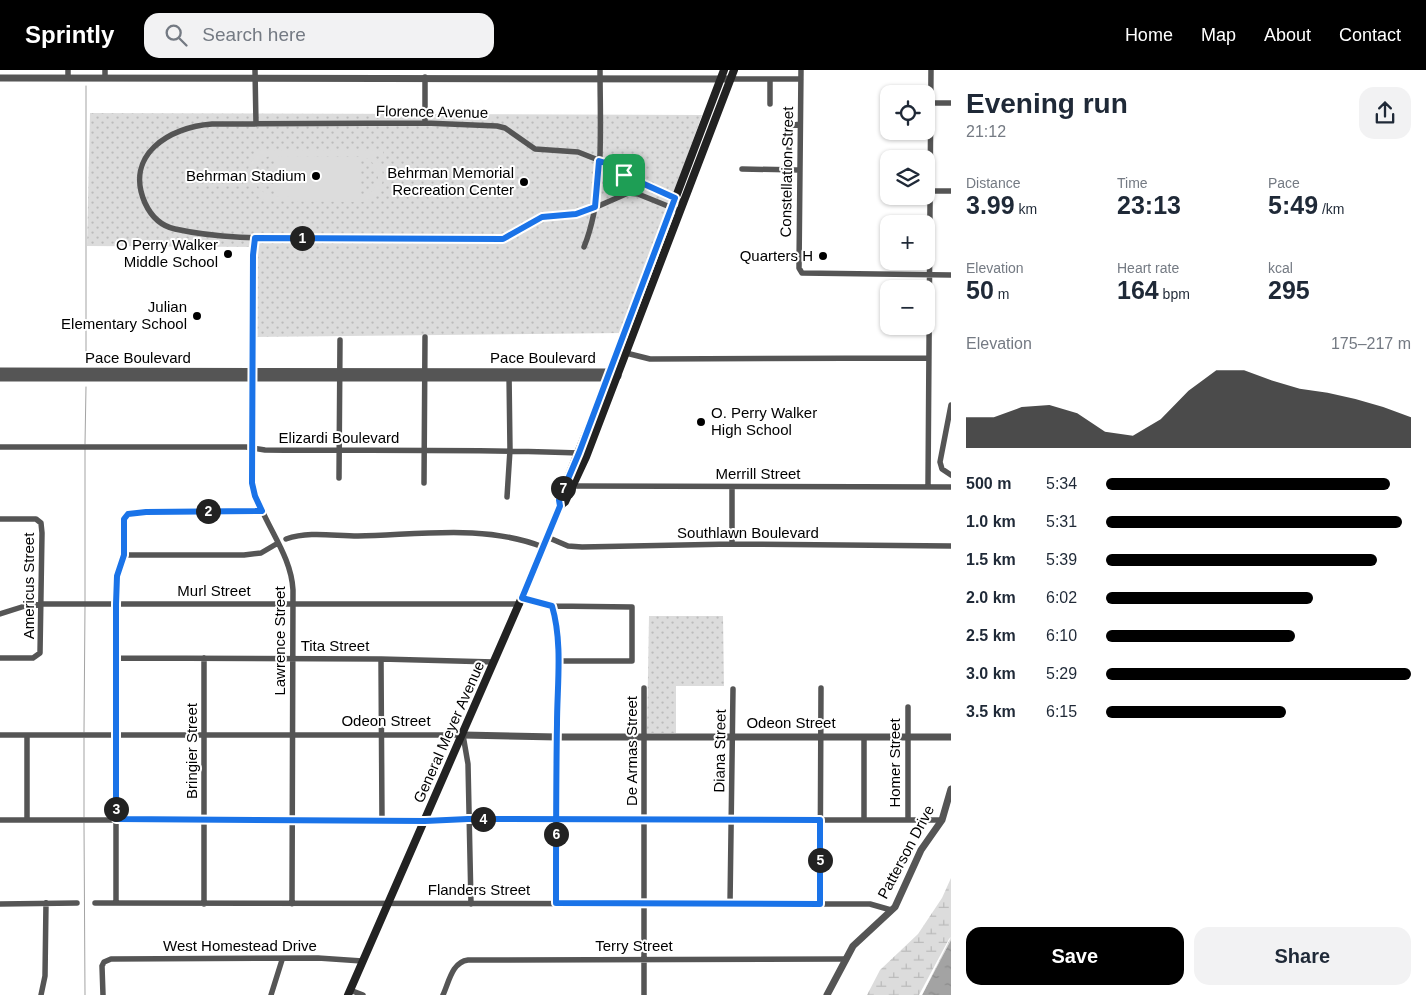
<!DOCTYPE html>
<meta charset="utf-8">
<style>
body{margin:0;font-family:Arial,sans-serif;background:#f2f2f3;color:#1f2937;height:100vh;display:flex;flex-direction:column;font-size:19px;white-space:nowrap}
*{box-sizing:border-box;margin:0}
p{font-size:16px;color:#747a83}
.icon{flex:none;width:28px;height:28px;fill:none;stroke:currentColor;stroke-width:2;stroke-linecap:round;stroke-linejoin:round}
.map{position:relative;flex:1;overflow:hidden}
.side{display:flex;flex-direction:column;background:#fff;width:475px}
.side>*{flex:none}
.controls{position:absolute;left:880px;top:15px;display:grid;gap:10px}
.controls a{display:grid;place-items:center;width:55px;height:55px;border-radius:10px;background:#fff;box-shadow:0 1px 4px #0004;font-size:25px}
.pin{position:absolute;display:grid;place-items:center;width:42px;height:42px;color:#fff;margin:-21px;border-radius:10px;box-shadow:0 2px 8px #0006}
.km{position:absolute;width:25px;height:25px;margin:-12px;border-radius:50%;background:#222;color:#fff;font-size:14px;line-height:25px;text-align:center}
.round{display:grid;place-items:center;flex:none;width:52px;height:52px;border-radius:15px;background:#f2f2f3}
.overview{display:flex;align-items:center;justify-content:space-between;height:85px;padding:0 15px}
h1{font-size:28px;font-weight:700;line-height:38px}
.metrics{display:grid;grid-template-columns:repeat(3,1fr);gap:8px;height:85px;padding:5px 15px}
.metrics div{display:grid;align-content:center}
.metrics b{font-size:25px;font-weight:700}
.metrics small{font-size:14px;font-weight:400}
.metrics p{font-size:14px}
.chart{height:140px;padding:10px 15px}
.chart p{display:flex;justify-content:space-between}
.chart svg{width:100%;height:90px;margin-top:5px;fill:#000;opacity:.7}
.button{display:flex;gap:10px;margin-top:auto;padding:10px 15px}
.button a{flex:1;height:58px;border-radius:15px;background:#000;color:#fff;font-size:20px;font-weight:700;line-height:58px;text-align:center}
.button a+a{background:#f2f2f3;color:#1f2937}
ul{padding:0 15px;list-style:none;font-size:16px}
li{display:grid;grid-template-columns:80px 60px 1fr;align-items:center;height:38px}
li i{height:12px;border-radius:6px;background:#000}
header{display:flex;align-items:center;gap:30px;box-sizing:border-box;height:70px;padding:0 25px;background:#000;color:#fff}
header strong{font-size:24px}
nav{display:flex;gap:28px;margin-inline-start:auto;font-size:18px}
.search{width:350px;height:45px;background:#f2f2f3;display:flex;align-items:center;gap:12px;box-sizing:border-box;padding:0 18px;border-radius:15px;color:#747a83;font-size:19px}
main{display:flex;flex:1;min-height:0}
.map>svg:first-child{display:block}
.wetland{fill:url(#wetland-marsh)}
.park{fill:url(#park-dots)}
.pitch{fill:#dcdcdc;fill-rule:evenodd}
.water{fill:url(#water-ripples)}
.pier{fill:#fff}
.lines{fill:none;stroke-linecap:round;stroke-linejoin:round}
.stream{stroke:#a3a3a3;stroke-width:1}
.minor{stroke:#555;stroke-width:5.5}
.tertiary{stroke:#555;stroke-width:7}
.secondary{stroke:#222;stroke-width:8}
.route-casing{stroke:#fff;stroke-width:10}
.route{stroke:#1a73e8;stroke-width:6}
.poi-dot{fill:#000;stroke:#fff;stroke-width:2}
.labels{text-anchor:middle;stroke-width:4;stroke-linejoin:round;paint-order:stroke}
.street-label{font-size:15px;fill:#000;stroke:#fff}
.poi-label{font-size:15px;fill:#000;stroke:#fff;text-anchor:end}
</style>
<header>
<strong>Sprintly</strong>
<div class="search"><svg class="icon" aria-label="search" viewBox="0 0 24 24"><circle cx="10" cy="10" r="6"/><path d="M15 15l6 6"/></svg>Search here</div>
<nav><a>Home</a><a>Map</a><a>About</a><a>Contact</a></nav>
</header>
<main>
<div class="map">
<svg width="951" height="925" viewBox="0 0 951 925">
<defs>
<pattern id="wetland-marsh" width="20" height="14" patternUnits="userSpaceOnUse" patternTransform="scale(1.25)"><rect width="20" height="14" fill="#dcdcdc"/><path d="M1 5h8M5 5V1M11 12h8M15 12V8" fill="none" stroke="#bbb"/></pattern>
<pattern id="park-dots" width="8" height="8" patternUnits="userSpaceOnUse" patternTransform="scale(1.25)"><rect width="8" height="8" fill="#dcdcdc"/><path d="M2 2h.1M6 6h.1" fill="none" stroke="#bbb" stroke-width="1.8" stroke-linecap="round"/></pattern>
<pattern id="water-ripples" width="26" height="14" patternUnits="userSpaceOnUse" patternTransform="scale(1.25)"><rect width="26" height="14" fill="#a3a3a3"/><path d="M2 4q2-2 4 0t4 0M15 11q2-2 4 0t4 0" fill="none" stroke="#8b8b8b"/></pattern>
</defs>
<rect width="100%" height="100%" fill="#fff"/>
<path class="wetland" d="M951,808V870L922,925H867L880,900L918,864L942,828Z"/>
<path class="park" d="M90,43L702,45L624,263L254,267V177L87,176Z
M649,546H723L724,616H676V663H647Z"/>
<path class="pitch" d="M257,80L383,81V86H374C390,102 384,127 362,132L266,131C252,125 243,110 250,94C253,88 257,87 257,80ZM269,86H361C384,92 384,124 359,127V87L274,86V126L311,127L270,126L257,118L253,104L259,91Z"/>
<path class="water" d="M951,870V925H922Z"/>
<path class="pier" d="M951,867L922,925H919L949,869Z"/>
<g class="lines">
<path class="stream" d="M86,291V16
M85,374L86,317
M85,532V378
M84,662L85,536
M84,747V668
M84,753L85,925"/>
<path class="minor" d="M255,0L256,54
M801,0L799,198L802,203L951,205
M68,8V0
M105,8V0
M731,9H801
M770,9V34
M931,33H951
M425,53V7
M742,99L800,100
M789,100V56L800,54
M931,121H951
M680,141L638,124L628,123L585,142L542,147L503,169C444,170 385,169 326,168C275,168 225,170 175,159C161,156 151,146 145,133C124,85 169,57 212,54L425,53L497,56L505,58L535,79L578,82L611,95L631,110L684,133
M255,168L253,185V413C260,451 291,481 293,520L292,834
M584,177C605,125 600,56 600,0
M622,282L650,289L929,288
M951,335L940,392L942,399L951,405
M0,377H246L265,380C369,381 474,379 579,383L586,387
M339,408L340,270
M424,413L425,267
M571,416L951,417
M928,417L931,0
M507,427L510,380L509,304
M0,449H36L41,453L42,463L40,583L33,588H0
M547,467L568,476L582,477L732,474L951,476
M286,469C310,461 333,466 358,466C418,465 485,454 543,477
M732,474V417
M124,485H244L261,483L278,473
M522,527L552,536L632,537V591H558
M552,536L556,548L558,591L556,833
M0,544L25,536L41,534H520
M116,588L381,589L494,592
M381,589L382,750
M0,665H463L468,694L471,834
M27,749V665
M0,750H942
M864,750V667
M908,750V637
M95,833L844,834H870L891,840
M116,833V534L117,506L124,485L125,449L128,444L146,442L262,441
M0,834L77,833
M204,834V588
M730,834L733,619
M820,834L821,618
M350,920L363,925
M41,925L45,906L46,833
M103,925L102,896L104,892L111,889L318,888L362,891
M271,925L282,890
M443,925C449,912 452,892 468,890L845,889
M644,925V618"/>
<path class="tertiary" d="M0,8L731,9
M0,301L609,302L618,306
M0,308H610
M463,665L557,667H951
M827,925L853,876L895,837L921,780L942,750L951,719"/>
<path class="secondary" d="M560,436L565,432L586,387L734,0
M348,925L522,527L560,436L559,430L592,348L724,0"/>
</g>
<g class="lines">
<g class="route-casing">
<path id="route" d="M624,105L612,95L599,91L595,137L576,144L542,147L503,169L255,168L253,185L252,413L255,426L262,441L146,442L128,444L124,449V485L117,506L116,534V749L425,751L468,749L820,750V834L556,833C556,773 556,713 557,654C557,616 563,573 552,536L522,528L560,436L559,430L579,383L675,128L624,105"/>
</g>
<use href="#route" class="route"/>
</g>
<g class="poi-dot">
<circle cx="316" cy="106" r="5"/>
<circle cx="524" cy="112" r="5"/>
<circle cx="228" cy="184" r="5"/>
<circle cx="823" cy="186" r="5"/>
<circle cx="197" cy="246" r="5"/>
<circle cx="701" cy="352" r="5"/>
</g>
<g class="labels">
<g class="street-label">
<text transform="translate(432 42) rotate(1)" y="5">Florence Avenue</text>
<text transform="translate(787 102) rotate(-89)" y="5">Constellation Street</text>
<text x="138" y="293">Pace Boulevard</text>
<text x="543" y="293">Pace Boulevard</text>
<text x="339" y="373">Elizardi Boulevard</text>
<text x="758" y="409">Merrill Street</text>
<text x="748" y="468">Southlawn Boulevard</text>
<text transform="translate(29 516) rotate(-90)" y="5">Americus Street</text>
<text x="214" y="526">Murl Street</text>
<text transform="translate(280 571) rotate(-90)" y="5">Lawrence Street</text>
<text x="335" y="581">Tita Street</text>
<text x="386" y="656">Odeon Street</text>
<text x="791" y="658">Odeon Street</text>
<text transform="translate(449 662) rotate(-66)" y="5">General Meyer Avenue</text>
<text transform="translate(192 681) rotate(-90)" y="5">Bringier Street</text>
<text transform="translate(632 681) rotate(-90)" y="5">De Armas Street</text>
<text transform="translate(720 681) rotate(-89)" y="5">Diana Street</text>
<text transform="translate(895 693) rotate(-90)" y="5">Homer Street</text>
<text transform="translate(906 782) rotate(-62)" y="5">Patterson Drive</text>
<text x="479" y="825">Flanders Street</text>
<text x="240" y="881">West Homestead Drive</text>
<text x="634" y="881">Terry Street</text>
</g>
<g class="poi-label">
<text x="514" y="108">Behrman Memorial<tspan x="514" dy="17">Recreation Center</tspan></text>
<text x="306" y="111">Behrman Stadium</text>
<text x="218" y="180">O Perry Walker<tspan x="218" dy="17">Middle School</tspan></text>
<text x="813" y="191">Quarters H</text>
<text x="187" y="242">Julian<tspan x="187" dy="17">Elementary School</tspan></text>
<text x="711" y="348" text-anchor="start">O. Perry Walker<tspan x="711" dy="17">High School</tspan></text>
</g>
</g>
</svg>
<div class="controls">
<a><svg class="icon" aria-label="locate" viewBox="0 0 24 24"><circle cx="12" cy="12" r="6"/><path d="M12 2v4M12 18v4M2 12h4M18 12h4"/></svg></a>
<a><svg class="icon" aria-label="layers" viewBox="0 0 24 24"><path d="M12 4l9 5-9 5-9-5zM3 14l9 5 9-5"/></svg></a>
<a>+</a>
<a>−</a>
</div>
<div class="pin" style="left:624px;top:105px;background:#1e9e55"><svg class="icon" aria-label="arrive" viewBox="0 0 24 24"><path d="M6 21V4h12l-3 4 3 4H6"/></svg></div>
<b class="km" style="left:302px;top:168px">1</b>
<b class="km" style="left:208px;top:441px">2</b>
<b class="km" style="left:116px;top:739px">3</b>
<b class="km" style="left:483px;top:749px">4</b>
<b class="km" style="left:820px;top:790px">5</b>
<b class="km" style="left:556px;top:764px">6</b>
<b class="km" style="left:563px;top:418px">7</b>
</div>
<section class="side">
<div class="overview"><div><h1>Evening run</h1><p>21:12</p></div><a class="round"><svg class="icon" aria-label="share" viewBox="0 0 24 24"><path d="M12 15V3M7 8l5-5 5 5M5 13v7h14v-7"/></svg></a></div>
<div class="metrics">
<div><p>Distance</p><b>3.99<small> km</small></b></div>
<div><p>Time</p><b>23:13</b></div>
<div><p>Pace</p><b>5:49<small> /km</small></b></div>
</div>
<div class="metrics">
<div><p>Elevation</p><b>50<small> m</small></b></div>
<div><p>Heart rate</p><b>164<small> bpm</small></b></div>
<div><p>kcal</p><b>295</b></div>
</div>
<div class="chart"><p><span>Elevation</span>175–217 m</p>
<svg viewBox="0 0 160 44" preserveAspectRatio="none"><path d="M0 44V29L10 29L20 24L30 23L40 27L50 36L60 38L70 30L80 16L90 6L100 6L110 11L120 15L130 17L140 20L150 24L160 29V44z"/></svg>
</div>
<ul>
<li><b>500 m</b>5:34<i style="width:93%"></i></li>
<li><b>1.0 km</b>5:31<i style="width:97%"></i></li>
<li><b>1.5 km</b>5:39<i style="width:89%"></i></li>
<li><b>2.0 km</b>6:02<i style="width:68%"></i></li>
<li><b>2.5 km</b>6:10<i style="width:62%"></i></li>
<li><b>3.0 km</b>5:29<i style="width:100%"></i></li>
<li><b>3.5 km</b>6:15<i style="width:59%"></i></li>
</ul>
<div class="button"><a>Save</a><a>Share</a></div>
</section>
</main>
